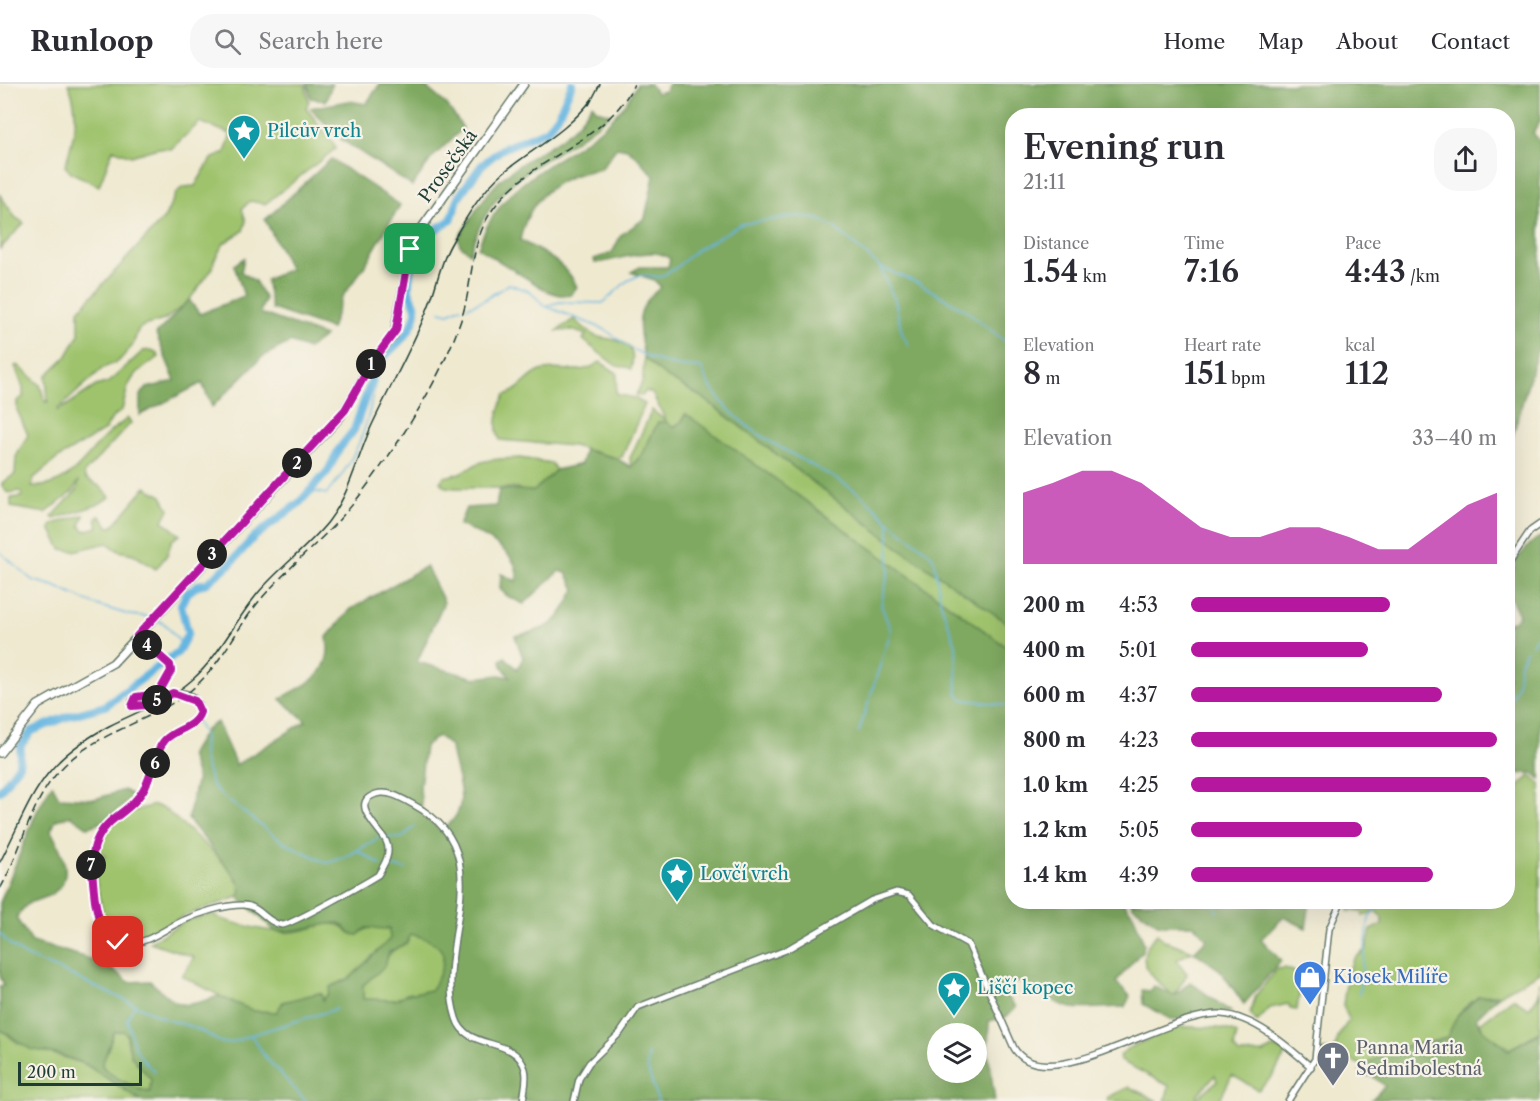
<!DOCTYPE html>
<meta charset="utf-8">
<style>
body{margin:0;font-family:"Libre Caslon Text",serif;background:#f7f7f7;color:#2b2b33;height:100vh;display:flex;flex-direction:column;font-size:22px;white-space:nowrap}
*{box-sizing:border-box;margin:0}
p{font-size:20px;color:#7c7c81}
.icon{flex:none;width:33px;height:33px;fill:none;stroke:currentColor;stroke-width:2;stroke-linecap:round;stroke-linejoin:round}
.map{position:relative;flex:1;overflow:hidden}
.sheet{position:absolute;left:1005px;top:24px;width:510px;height:801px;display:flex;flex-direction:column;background:#fff;border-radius:24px;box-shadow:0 6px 24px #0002}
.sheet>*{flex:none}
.fabs{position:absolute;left:927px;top:939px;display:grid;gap:12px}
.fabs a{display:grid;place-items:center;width:60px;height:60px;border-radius:50%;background:#fff;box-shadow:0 6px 24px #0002;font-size:30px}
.scale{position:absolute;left:18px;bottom:15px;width:124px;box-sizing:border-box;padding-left:6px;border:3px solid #1f3d34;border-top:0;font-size:16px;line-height:21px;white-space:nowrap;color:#1f3d34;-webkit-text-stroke:4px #f7f3e8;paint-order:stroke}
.pin{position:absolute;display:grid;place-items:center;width:51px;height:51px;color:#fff;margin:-26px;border-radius:12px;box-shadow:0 3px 9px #0006}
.km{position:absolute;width:30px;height:30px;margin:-15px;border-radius:50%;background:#222;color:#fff;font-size:16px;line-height:30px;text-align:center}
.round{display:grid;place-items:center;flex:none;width:63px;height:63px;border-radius:24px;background:#f7f7f7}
.overview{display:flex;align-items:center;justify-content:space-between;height:102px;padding:0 18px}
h1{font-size:33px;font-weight:600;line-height:45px}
.figures{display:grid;grid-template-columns:repeat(3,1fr);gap:9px;height:102px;padding:6px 18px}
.figures div{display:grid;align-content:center}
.figures b{font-size:30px;font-weight:600}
.figures small{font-size:16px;font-weight:400}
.figures p{font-size:16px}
.chart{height:168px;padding:12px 18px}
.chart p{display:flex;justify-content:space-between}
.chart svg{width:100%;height:108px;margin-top:6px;fill:#b5179e;opacity:.7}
ul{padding:0 18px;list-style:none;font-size:20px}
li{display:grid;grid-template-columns:96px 72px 1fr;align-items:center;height:45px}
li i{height:15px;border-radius:8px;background:#b5179e}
header{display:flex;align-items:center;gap:36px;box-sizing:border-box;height:84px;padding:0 30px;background:#fff;border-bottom:2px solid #e1e1e2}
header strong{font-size:28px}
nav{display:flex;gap:33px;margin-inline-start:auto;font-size:21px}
.search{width:420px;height:54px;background:#f7f7f7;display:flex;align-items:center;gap:15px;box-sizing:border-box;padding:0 21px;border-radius:24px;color:#7c7c81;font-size:22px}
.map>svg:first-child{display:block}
.green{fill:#9fc36d;stroke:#5f8050;stroke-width:1.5;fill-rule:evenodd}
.forest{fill:#7fa960;stroke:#4f734a;stroke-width:1.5;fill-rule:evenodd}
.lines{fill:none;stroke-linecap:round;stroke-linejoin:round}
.stream{stroke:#66b6e1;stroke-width:1.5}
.river{stroke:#66b6e1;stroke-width:8}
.tertiary-casing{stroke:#68796b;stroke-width:8}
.primary-casing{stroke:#68796b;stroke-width:10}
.tertiary{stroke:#fff;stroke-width:5}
.primary{stroke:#fff;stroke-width:7}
.tram{stroke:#1f3d34;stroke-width:1.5}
.rail{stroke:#1f3d34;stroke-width:1.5;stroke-dasharray:9 4.5;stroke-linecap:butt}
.route-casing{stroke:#fff;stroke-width:12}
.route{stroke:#b5179e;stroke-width:8}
.labels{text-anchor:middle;stroke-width:4.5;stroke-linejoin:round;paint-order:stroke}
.culture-label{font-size:18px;fill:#0d838f;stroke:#f7f3e8;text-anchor:start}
.street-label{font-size:18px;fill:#1f3d34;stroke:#f7f3e8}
.shop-label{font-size:18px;fill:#366cbe;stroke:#f7f3e8;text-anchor:start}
.worship-label{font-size:18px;fill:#5b616d;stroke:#f7f3e8;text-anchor:start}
</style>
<header>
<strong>Runloop</strong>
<div class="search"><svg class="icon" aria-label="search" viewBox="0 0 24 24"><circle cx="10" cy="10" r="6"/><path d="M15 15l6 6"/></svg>Search here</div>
<nav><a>Home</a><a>Map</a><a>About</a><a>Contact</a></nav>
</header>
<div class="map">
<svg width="1540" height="1017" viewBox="0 0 1540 1017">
<rect width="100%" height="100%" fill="#f7f3e8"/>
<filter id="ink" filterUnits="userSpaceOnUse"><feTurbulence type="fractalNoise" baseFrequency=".0167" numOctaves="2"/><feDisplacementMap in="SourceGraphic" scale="12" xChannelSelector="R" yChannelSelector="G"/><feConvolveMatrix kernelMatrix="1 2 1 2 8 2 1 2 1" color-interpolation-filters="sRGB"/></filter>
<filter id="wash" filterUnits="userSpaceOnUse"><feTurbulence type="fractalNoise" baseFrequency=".008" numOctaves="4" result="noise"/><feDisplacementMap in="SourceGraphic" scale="24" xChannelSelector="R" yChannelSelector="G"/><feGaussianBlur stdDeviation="1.35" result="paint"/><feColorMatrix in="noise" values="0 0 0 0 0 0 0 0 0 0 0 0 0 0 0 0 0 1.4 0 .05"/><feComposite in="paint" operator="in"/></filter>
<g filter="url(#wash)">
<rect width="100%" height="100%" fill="#efe9d0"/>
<path class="green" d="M68,0H305L309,17L306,24L334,60L335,65L265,120L250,117L242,125L246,137L243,147L224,159L214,176L213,184L187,219L164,236L143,242L138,246L133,261L119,277L103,284L58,325V327L96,302L109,298L143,267L151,266L156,268L159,273L136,289L128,302L122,326L112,334L105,346L58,374L33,395L32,403C66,403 80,381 100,358C108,348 118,342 128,334L131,339L84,389L85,394L101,403L110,413L97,421L54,435L52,433L77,406L79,396L73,407L46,429L11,423V414L21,413L22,410L20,407L8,409L2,403V399L15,390L16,373L28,351L17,326V317L23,313V304L15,282L18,281L40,301L45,318H48L46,292L66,273L79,250V226L165,133L176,109L183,103L195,102L211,75L225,69L231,50L200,38L171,65L158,64L131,72L113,65L99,102L70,88L65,82C74,54 81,28 68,0Z
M0,111L15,133L24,139L0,165Z
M574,235C580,240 586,246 592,250C602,259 641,248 631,285C625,281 623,284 617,282C614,281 585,258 583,255L586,251L572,246L557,247Z
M644,274L665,292L703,314L898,463L1012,542V567L685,330L682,337L672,344L658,338L643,369L631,383L630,374L652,326L666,337L652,309L646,307L642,312L636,311L643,296Z
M600,278L617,289L616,310L634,314L645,320L622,373L616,374L573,362L500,356C493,343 499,324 505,311C520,308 529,289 544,286C568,282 578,293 600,278Z
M520,374L551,379L556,386L534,407H522L517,404H456L446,403L440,398L444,393C459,390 463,388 475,381C488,374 506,375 520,374Z
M146,403L162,412L169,425L163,437L180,451L172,456L167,471L156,485L133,470L119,467L107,459L74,467L61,465L50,444L53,440L84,431L80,442L85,447L98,443L96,434L100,432L109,443H112Z
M1530,692L1540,700V888L1501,910L1479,912L1463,925L1447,953L1442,956L1395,964L1364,982L1352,977L1332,990L1324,985L1326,981L1321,982V966L1334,967L1339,951L1349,936L1343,921L1348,887L1354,875L1366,865L1371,846L1382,841V834L1376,827L1363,832L1362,828L1348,827L1350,818H1508V713Z
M155,721L166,726C184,743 239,785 242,808L238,813L186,831L146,852L130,856L120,853L105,841L94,784L105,773L98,762C105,737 131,726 155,721Z
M212,830C225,839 277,850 293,848C324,844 327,830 358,851C366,843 378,842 389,845L390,855L350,894L330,903L329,909L323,917L319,909L283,918L277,928L254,927L239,922L182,892L194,873L150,858L187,836Z
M410,849C449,859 451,874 431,906L407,910L395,916L363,915V901C381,889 384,866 407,859Z
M1157,850L1164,856L1192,867L1177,876L1187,890L1174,912C1152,893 1129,877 1157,850Z
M1285,884L1307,893L1302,907L1298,909L1300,911L1296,926L1291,925L1288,920L1270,924L1257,938L1250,929L1256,911L1277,885Z
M1540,898V947L1510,965L1483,946L1480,939L1513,914L1529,924L1539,911Z
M1177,942C1194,945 1224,940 1237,950L1234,964L1239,970L1264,969L1272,964L1283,966L1286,970L1271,994L1258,1006L1232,991L1219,1017H1165L1169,1002L1121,977L1120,972L1127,965ZM1215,991L1217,997L1197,1014L1196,1012Z
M0,945L18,959L85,980L142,1017H3L0,1015Z
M123,947L127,950C126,970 139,981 151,995L150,1008C139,1007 106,990 102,981L114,948Z
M1129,1003L1158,1017H1107L1108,1013Z"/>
<path class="forest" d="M307,0H332L326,17L311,14Z
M380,0H422L447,21L463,44L431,75L412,102L342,56L310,24L349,17L366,20Z
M637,0H650L656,9L665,7L669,0H1540V37L1533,49L1540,57V258L1508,368V32H1012V542L898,463L703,314L665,292L644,274C639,242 632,225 661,203L654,196L631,188L640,183H668L670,175C654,160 615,178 595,179L594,175L612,169L621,151L645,134L654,92L637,73L627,65L617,63L601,85C558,91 529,112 520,156C542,169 566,178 577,203L571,211H559L547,207L478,164C507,74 600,76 637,0Z
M592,20L597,26L610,30C554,81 493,85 470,169L460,161L458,154C473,132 486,107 506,91C537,65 570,58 592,20Z
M331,75L400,121L364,183L342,213L331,245L272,225L266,196L290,185L265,136Z
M244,174L241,188L255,197L265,214L260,229L325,252L308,265L290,258L262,273L212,323L202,299L140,331V311L147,304L175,297L156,250L189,216L200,230L244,212L234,181Z
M686,330L1012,567V818H1123L1133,830L1144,860L1142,867L1116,898L1130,912L1125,923C1108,923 1089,926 1072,924C1048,921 1025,886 999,902L1016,923L1006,933L989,937L988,968L995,1017H142L85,980L61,971L30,965L0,945V902L4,901L0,892V819L36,729L52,700L59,713L95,715L124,706L132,711C123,725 104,740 87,743L71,732L56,736L51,747C62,767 77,796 50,811C30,822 33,810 16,834L32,858C70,870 97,871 129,898L150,897C182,925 178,925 219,912L254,927L277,928L283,918L319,909L322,910L323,916L329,909L330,903L350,894L390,855L389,845L366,844L358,851C346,851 347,843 339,839C317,840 297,849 275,847L238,813L241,808L238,796L188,735L197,693L190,671L206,645L217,638L236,681L306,637L280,615C307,599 334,591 327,553L351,525L426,482L444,518L417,578L475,594L499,591L510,593L502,582L501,576L505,573L517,585L523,574L515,552C554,543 557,541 575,505L566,489L559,487L524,520L507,512L500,505L501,490L516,497C524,470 480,449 459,441L466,424L496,422L499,406C512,404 521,407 534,407L556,386L581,380L585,366L616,374L631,383L643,369L658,338H667L673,344L682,337ZM438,652L451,663C455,697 476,722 441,747L422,730L420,703L425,662ZM410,850C449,859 451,874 431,906L407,910L395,916L363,915V901L385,882L389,868L407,859ZM123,947L127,950L131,972L151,995L150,1008C139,1007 106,990 102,981L114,948ZM938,950H976V988H938Z
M1540,453V695L1532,689L1508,690V538L1514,537L1519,531L1508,508V493L1515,483L1516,475C1526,467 1529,458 1540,453Z
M1131,818H1310L1306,844L1284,833L1261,855L1281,877L1244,920L1220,886L1194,868L1207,855L1194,841H1159L1132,821Z
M1190,898L1231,928L1206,929L1172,936L1143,920L1142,906L1151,907L1154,902L1174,912Z
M1479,912H1498L1476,934L1483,946L1508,966L1540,949V1017L1372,1015L1385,1002L1372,992L1361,991L1360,987L1370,978L1395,964L1437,957L1447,953L1457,932Z"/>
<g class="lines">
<path class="stream" d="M880,184L895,216L902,249L909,262
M545,222L604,245L632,265L653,275L676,282L701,284C727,349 803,371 857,408C870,417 879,429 891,439C903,449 915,458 927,467L934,475L941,520L956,561L957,608L961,615L1012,622
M467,223L484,216L509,200L529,207L545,222L560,218L603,219L627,197L640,191L660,193L676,184L695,167L741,140L798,132L817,135L834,143L880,183L920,200L967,227L1012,263
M440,227L449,229L461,223
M305,411L317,408L326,410C344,391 358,365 366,340C371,326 371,312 376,298L372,294
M0,468L32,496L54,502L96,521L130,531L150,533
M157,536L166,541L183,562
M1531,561L1540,549
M1508,622L1517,601L1520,578L1527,565
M196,637L204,651L203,673L212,701L221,711L283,758L327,779L346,773L380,753
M859,648L891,547L881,521L889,486V438
M1508,705L1512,708
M385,753L402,754L415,742
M357,766L381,781
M386,782L406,785
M1214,818L1217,828
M0,849C19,876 48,879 75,893C105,908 136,920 165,935
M1359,911L1369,834L1381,818
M134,922L127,935C133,960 135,970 155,988
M168,936C178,939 188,941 197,945C226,958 216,966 251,951L266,974L306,1017
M251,951L336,925
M648,969L647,983L658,1017"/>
<path class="river" d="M0,707L19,681L21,661L32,647L69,632L105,622L178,568L188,549L181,521L186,510L198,501L207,499L230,480L254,453L299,419L328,387L339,365L354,346L376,284C388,263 411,256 416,228C417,219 410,214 409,206C408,191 414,168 420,155L451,136L459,112L482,81L502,65L547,46L558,32L572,0"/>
</g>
</g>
<g filter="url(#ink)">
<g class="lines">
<g class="tertiary-casing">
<path id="tertiary" d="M1508,480L1530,447L1540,440
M137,552L169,581L171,587L158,610L136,613L132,617V623C150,627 182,592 198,620C208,640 174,646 165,657C153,670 153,692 143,706C134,720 123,727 111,738C84,761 92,796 97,827C99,842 107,856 124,859C145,862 164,845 182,837C199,829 224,821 243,821C260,821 266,839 282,841C289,842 367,798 378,791C384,781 392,769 386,757C380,745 348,719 376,710C389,706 403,715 414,721C505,770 432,860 456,934C466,968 515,951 525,985C528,995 524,1007 523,1017
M574,1017L579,995L589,979L620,949L638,923L786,866L872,816L896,808L909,811L934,841L968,860L1014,964C1045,1017 1171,926 1221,930C1253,932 1288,962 1311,983
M1288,1017L1315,975L1329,845L1341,818"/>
</g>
<g class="primary-casing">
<path id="primary" d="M0,669L38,621L113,579L341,332L373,277L394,251L410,166L416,152L524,0"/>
</g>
<use href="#tertiary" class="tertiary"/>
<use href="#primary" class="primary"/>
<path class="tram" d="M589,21L600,0
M0,778C34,712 38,680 109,642C138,627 167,618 192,596C219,572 235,537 258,509C279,484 307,464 328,438C350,410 357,374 371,343C390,302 413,263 429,221C437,201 440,179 451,160C465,135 482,106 504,88C534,64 568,47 592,15"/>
<path class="rail" d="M0,805C22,767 29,720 59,687C94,648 150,639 190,607C221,582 236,544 261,515C294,477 334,447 363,407C401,357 441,295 461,236C474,197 469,155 496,121C534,71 606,59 634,0"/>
</g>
</g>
<g class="lines" filter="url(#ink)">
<g class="route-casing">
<path id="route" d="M118,858C101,849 98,834 95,816C92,788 86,760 110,738C123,727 137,719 145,703C153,689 154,668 165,656C175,645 195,644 200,628L195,617L173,609L146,621L132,622L136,613L158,610L171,587L170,581L137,552L345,326L373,277L396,246L410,165"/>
</g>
<use href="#route" class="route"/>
</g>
<defs>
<g id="sight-pin" transform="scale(1.725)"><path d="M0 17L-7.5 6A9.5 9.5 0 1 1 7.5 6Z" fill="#0f9aa8" stroke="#f7f3e8"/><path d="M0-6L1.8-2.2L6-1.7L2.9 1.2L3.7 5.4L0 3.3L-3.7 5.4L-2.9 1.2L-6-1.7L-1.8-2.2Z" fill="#fff"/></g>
<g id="shop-pin" transform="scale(1.725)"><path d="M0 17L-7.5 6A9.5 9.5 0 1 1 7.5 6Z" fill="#3f7fe0" stroke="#f7f3e8"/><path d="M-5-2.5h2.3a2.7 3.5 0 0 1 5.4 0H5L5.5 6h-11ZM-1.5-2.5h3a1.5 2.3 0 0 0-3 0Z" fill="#fff"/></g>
<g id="church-pin" transform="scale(1.725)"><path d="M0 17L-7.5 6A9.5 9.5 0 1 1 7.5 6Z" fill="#6b7280" stroke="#f7f3e8"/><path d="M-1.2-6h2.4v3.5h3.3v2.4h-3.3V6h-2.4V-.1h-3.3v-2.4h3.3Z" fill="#fff"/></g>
</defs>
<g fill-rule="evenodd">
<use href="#sight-pin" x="244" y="47"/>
<use href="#sight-pin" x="677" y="790"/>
<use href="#shop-pin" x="1310" y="893"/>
<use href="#sight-pin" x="954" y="904"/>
<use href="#church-pin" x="1333" y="974"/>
</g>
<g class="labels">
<g class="culture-label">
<text x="267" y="53">Pilcův vrch</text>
<text x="700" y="796">Lovčí vrch</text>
<text x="977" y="910">Liščí kopec</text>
</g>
<g class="street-label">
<text transform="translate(448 82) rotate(-54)" y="6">Prosečská</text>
</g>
<g class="shop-label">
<text x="1333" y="899">Kiosek Milíře</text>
</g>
<g class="worship-label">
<text x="1356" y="970">Panna Maria<tspan x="1356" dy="21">Sedmibolestná</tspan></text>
</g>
</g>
</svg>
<div class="fabs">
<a><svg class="icon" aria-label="layers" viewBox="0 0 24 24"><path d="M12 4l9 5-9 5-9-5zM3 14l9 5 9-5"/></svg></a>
</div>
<div class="scale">200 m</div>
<div class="pin" style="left:410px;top:165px;background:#1e9e55"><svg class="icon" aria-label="arrive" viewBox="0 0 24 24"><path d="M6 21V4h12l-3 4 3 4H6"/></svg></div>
<div class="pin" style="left:118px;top:858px;background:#d93025"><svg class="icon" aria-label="check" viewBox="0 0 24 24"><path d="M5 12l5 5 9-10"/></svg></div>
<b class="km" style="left:371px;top:280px">1</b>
<b class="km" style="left:297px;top:379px">2</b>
<b class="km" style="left:212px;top:470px">3</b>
<b class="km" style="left:147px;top:561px">4</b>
<b class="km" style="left:157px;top:616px">5</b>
<b class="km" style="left:155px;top:679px">6</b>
<b class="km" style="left:91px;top:781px">7</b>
<section class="sheet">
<div class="overview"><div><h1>Evening run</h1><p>21:11</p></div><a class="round"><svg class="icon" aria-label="share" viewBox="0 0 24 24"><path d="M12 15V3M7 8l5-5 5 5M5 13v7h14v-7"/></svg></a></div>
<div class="figures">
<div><p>Distance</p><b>1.54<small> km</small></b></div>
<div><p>Time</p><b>7:16</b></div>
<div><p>Pace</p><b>4:43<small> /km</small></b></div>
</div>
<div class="figures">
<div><p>Elevation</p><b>8<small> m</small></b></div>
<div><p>Heart rate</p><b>151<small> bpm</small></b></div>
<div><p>kcal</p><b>112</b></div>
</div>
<div class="chart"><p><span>Elevation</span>33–40 m</p>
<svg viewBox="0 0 160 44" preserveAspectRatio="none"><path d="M0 44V15L10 11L20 6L30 6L40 11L50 20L60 29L70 33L80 33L90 29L100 29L110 33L120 38L130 38L140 29L150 20L160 15V44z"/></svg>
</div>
<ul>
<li><b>200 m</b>4:53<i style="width:65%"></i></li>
<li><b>400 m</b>5:01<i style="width:58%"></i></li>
<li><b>600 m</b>4:37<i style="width:82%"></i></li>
<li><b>800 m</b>4:23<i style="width:100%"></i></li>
<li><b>1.0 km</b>4:25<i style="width:98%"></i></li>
<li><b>1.2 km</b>5:05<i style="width:56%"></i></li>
<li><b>1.4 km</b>4:39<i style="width:79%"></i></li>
</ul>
</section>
</div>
